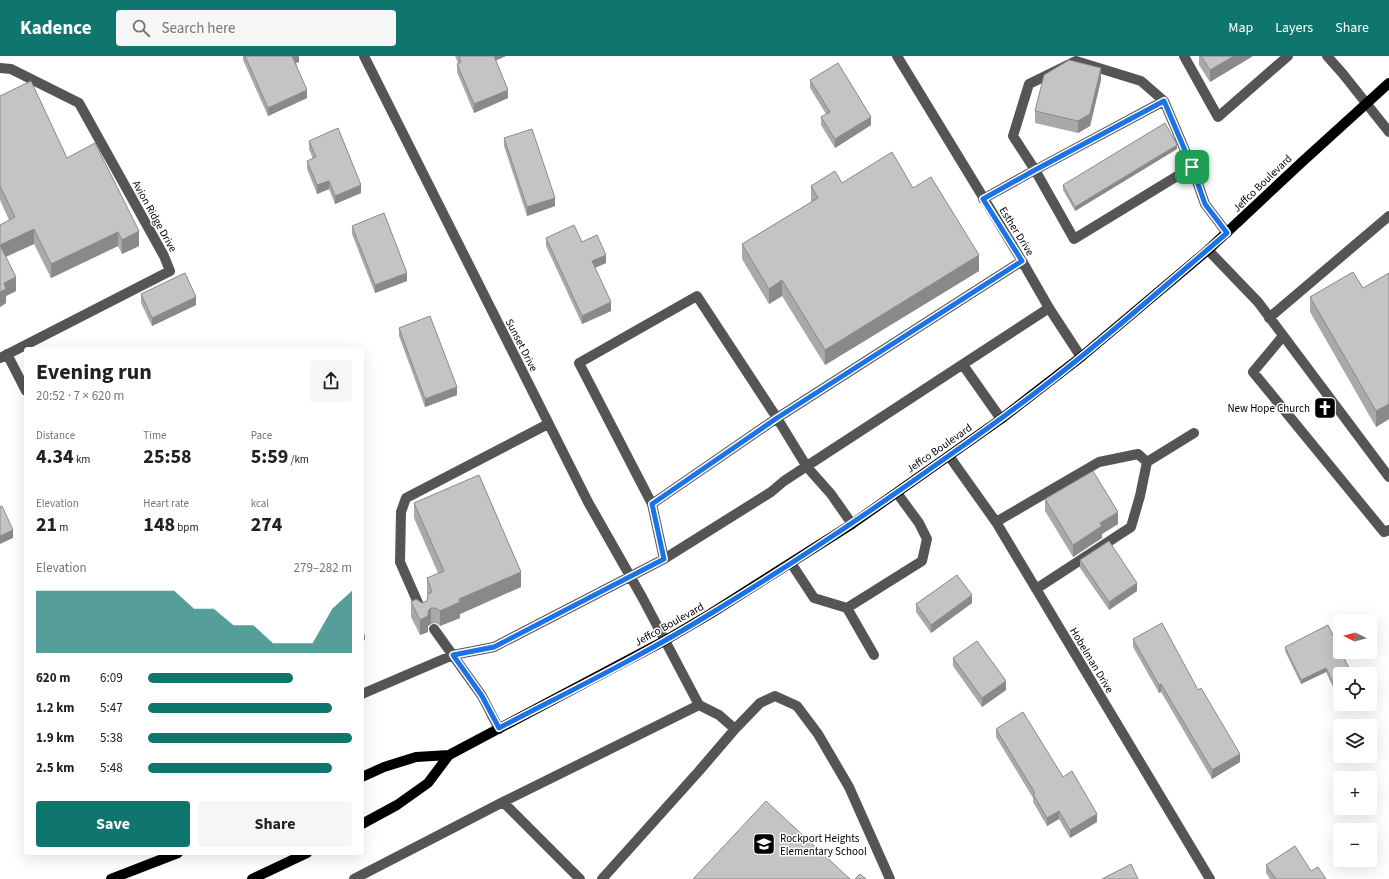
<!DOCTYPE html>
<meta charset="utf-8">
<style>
body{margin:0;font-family:"Source Sans 3",sans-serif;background:#f6f6f6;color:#202124;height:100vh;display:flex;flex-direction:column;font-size:15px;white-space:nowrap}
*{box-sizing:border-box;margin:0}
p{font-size:13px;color:#757577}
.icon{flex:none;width:22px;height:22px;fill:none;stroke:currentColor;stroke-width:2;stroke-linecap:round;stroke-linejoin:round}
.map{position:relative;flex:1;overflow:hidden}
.sheet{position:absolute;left:24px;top:291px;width:340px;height:508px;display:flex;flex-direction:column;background:#fff;border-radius:4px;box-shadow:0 4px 16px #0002}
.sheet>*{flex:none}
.needle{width:26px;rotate:276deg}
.fabs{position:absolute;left:1333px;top:559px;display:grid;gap:8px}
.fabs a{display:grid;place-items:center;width:44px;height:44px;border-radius:4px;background:#fff;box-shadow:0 4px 16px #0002;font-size:20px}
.pin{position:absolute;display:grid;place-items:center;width:34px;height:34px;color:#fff;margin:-17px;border-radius:8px;box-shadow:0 2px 6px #0006}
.round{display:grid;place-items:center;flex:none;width:42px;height:42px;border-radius:4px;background:#f6f6f6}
.headline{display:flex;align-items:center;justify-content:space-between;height:68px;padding:0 12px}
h1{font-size:22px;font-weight:700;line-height:30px}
.metrics{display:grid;grid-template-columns:repeat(3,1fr);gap:6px;height:68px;padding:4px 12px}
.metrics div{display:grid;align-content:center}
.metrics b{font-size:20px;font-weight:700}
.metrics small{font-size:11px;font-weight:400}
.metrics p{font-size:11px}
.chart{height:112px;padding:8px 12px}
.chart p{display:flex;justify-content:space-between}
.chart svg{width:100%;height:72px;margin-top:4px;fill:#0f766e;opacity:.7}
.button{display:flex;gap:8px;margin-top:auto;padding:8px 12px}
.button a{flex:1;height:46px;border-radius:4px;background:#0f766e;color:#fff;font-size:16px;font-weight:700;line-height:46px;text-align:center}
.button a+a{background:#f6f6f6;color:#202124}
ul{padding:0 12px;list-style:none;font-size:13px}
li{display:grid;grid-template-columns:64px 48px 1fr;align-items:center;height:30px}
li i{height:10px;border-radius:5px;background:#0f766e}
header{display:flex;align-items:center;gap:24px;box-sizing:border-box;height:56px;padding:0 20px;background:#0f766e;color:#fff}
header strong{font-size:19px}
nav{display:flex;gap:22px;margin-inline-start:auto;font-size:14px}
.search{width:280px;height:36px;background:#f6f6f6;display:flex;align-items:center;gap:10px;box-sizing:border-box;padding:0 14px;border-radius:4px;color:#757577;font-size:15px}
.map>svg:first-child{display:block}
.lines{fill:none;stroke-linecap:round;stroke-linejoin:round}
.minor{stroke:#555;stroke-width:10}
.major{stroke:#000;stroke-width:10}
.wall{fill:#a9a9a9}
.shaded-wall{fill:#898989}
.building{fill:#c4c4c4;stroke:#898989}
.route-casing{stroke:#fff;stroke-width:8}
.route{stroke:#1a73e8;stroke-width:5}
.labels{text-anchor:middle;stroke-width:3;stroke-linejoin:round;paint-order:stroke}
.street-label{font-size:11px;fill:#000;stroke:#fff}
.poi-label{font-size:11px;fill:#000;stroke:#fff;text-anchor:end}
</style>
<header>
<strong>Kadence</strong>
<div class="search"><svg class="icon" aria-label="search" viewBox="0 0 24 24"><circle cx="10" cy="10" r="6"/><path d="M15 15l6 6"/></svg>Search here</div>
<nav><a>Map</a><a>Layers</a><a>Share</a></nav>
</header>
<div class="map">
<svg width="1389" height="823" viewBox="0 0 1389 823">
<rect width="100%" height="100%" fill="#fff"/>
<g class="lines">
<path class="minor" d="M364,0L588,446L642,541L699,649L719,659L735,673
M897,0L1022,205L1049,252L1081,301
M1184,0L1218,61L1288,0
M1327,0L1343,18L1389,76
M0,12L11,13L79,47L164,200L170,215L0,302
M1164,45L1141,25L1076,5L1029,28L1013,80L1035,114L1074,183L1192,111
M983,143L1035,114L1164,45L1192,111L1205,148L1227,177
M1208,194L1258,246L1389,421
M1269,262L1389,160
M1283,280L1253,316L1384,476L1389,474
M7,298L26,335
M963,309L1001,363
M949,400L996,466L1210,823
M652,448L777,362L1022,205
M996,466L1099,406L1138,398L1147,406
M664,503L652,448L579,307L697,240L777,362L807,411L831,438L852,468
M791,507L814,542L847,552L922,505L927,483L919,467L897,437
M1036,533L1131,471L1140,440L1147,406L1194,377
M847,552L874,599
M422,556L400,506L401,456L406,442L548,368
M434,573L482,640L499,673
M362,638L453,599L494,591L664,503L771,436L784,425L1049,252
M503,746L580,823
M354,823L503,746L699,649
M602,823L699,715L735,673L760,647L775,640L797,650L818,678L849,731L890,823"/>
<path class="major" d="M362,721L384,711L416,701L449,699L664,585L710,558L852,468L1001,363L1081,301L1208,194L1302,106L1389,27
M362,768L397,749L428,727L449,699
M111,823L178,797
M252,823L307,797"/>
</g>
<path class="wall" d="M243,0H299V6L296,7L307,42L268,60L243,4Z
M455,0H506L495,4L508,42L474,57L457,16V8L458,7Z
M1199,0H1253L1210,26L1199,9Z
M810,24L871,69L835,92L821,69V61L826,58L810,32Z
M1101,24L1090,70L1078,77L1035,67V55Z
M0,40L67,102L139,190L122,198L118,190L51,222L34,188L6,201L16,235L6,240V247L0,251L9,164L0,144Z
M504,82L555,150L527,160L504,90Z
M309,85L361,137L335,148L329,133L317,138L307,113V105L313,103L309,93Z
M1177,93L1075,155L1063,134V129Z
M842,127L913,132L979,215L825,309L782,240L769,248L742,203V188L811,146V130Z
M352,170L407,225L375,237L352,178Z
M546,182L582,186L606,207L595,212L611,255L582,268L546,190Z
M1389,217V363L1376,371L1310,256V241L1363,232Z
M141,238L196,249L152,270L141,247Z
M399,272L457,339L425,351L399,280Z
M1045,443L1118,468L1102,478V482L1073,501L1045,455Z
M414,447L521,531L460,558V562L440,570L436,567L431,568L428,570V576L420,579L411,561V546L422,547L427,545L428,540L427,538V522L438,517L414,462Z
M1080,504L1137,535L1109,554L1080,512Z
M972,547L931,577L916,556V548Z
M1133,583L1198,634L1240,706L1212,723L1161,636L1159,637L1133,591Z
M1285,591L1340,594L1333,631L1326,616L1301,628L1285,595Z
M953,602L1006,634L982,651L953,610Z
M996,673L1063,721L1097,766L1070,782L1059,763L1047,770L1033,746V742L996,681Z
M1266,809L1311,815L1326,823H1270L1266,817Z"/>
<path class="shaded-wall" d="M292,0H299V6L292,8Z
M493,0H506L493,6Z
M1234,0H1253L1210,26V14Z
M1101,12V24L1090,70L1078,77V65Z
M307,34V42L268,60V52Z
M508,34V42L474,57V48Z
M871,61V69L835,92V83Z
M1177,89V93L1075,155V151Z
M329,125V133L317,138V129Z
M361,129V137L335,148V140Z
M555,142V150L527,160V151Z
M34,173V188L0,203V189Z
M139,175V190L122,198V184Z
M118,176V190L51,222V208Z
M606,199V207L592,213V205Z
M979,199V215L825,309V294Z
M407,217V225L375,237V229Z
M16,221V235L6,240V247L0,251V236L4,227Z
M782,224V240L769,248V233Z
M196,241V249L152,270V262Z
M611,246V255L582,268V260Z
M457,331V339L425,351V343Z
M1389,348V363L1376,371V355Z
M1118,456V468L1102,478V482L1073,501V489L1100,467Z
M13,474V482L0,488V480Z
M521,516V531L460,558V562L440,570V555L459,543Z
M1137,527V535L1109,554V546Z
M972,539V547L931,577V569Z
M431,552V568L428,570V576L420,579V564Z
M365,580V584L362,586V582Z
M1326,612V616L1301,628V624Z
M1340,623V628L1333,631V627Z
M1006,625V634L982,651V642Z
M1161,628V636L1159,637V629Z
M1240,698V706L1212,723V714Z
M1059,755V763L1047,770V762Z
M1097,758V766L1070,782V774Z"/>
<path class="building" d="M245,0H293H292L307,34L268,52Z
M459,0H494L508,34L474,48L457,8L461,6Z
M1201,0H1234L1210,14Z
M1069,4L1101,12L1090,58L1078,65L1035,55L1044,19Z
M838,7L871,61L835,83L821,61L830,56L810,24Z
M31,25L67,102L95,87L139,175L122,184L118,176L51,208L34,173L0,189L16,221L4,227L6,233L0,236V169L15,161L0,130V40Z
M1165,67L1177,89L1075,151L1063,129Z
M338,72L361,129L335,140L329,125L317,129L307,105L316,101L309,85Z
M532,73L555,142L527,151L504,82Z
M892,96L913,132L931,121L979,199L825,294L782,224L769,233L742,188L818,142L811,130L835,115L842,127Z
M384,157L407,217L375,229L352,170Z
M574,169L582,186L597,179L606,199L592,205L611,246L582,260L546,182Z
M1353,216L1363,232L1389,217V348L1376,355L1310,241Z
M185,217L196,241L152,262L141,238Z
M430,260L457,331L425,343L399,272Z
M1093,415L1118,456L1100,467L1102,470L1073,489L1045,443Z
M479,419L521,516L459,543L460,546L440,555L436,552H431L428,555V560L420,564L411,546L416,543L422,547L427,545L428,538L432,536L427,522L444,515L414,447Z
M2,450L13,474L0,480V451Z
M1109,485L1137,527L1109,546L1080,504Z
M957,519L972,539L931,569L916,548Z
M1162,567L1198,634L1201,632L1240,698L1212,714L1161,628L1159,629L1133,583Z
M1328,569L1340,594V596H1341L1352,618H1340V623L1333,627L1326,612L1301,624L1285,591Z
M362,575L365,580L362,582Z
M977,585L1006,625L982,642L953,602Z
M1023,656L1063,721L1072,715L1097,758L1070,774L1059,755L1047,762L1033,738L1035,737L996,673Z
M766,745L850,823H693Z
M1295,790L1311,815L1318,811L1326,823H1276L1266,809Z
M1131,808L1138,823H1102Z
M860,818L866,823H855Z"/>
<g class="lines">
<g class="route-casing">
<path id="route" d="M1164,45L1192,111L1205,148L1227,177C1179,218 1131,260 1082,300C1038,336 993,369 947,401C870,456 791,509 710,558C642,600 570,635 499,672L482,640L453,599L494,591L664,503L652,448L777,362L1022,205L983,143L1035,114Z"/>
</g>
<use href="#route" class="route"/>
</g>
<defs>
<g id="church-square" transform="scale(1.15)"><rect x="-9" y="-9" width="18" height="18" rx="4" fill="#000" stroke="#fff"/><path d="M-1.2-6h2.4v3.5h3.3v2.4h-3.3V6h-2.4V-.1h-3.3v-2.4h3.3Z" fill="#fff"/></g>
<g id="school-square" transform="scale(1.15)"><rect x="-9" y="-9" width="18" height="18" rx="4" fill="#000" stroke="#fff"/><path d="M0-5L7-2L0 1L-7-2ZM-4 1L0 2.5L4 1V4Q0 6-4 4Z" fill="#fff"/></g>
</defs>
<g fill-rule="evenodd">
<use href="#church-square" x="1325" y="352"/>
<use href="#school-square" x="764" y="788"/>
</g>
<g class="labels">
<g class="street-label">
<text transform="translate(1262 127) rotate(-44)" y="4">Jeffco Boulevard</text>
<text transform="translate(155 160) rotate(61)" y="4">Avion Ridge Drive</text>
<text transform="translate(1017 175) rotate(58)" y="4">Esther Drive</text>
<text transform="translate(522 289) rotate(63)" y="4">Sunset Drive</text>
<text transform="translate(939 392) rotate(-35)" y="4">Jeffco Boulevard</text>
<text transform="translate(669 568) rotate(-29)" y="4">Jeffco Boulevard</text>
<text transform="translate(1092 604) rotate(59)" y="4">Hobelman Drive</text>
</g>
<g class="poi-label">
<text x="1310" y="356">New Hope Church</text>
<text x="780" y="786" text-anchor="start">Rockport Heights<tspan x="780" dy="13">Elementary School</tspan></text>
</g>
</g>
</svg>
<div class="fabs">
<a><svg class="needle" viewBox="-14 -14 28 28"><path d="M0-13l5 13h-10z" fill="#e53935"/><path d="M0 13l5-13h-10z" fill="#757577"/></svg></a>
<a><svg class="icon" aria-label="locate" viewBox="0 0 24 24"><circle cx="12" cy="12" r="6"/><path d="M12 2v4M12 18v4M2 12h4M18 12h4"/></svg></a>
<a><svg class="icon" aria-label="layers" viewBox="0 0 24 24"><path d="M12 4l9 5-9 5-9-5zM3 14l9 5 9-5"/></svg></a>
<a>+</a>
<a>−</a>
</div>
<div class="pin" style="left:1192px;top:111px;background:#1e9e55"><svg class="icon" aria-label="arrive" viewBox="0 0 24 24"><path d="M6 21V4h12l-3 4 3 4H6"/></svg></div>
<section class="sheet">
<div class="headline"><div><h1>Evening run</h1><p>20:52 · 7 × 620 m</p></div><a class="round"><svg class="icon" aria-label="share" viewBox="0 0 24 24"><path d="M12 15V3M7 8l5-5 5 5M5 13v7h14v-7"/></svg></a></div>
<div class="metrics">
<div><p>Distance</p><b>4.34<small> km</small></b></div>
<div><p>Time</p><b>25:58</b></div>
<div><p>Pace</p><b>5:59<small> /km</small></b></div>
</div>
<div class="metrics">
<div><p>Elevation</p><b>21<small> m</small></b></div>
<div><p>Heart rate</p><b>148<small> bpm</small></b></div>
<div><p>kcal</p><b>274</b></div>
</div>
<div class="chart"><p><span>Elevation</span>279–282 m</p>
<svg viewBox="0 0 160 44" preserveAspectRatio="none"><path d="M0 44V6L10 6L20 6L30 6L40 6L50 6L60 6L70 6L80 17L90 17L100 27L110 27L120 38L130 38L140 38L150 17L160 6V44z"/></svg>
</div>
<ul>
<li><b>620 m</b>6:09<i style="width:71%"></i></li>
<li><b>1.2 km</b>5:47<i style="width:90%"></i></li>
<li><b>1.9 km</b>5:38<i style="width:100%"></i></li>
<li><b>2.5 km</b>5:48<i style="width:90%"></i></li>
</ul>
<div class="button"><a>Save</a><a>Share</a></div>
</section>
</div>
